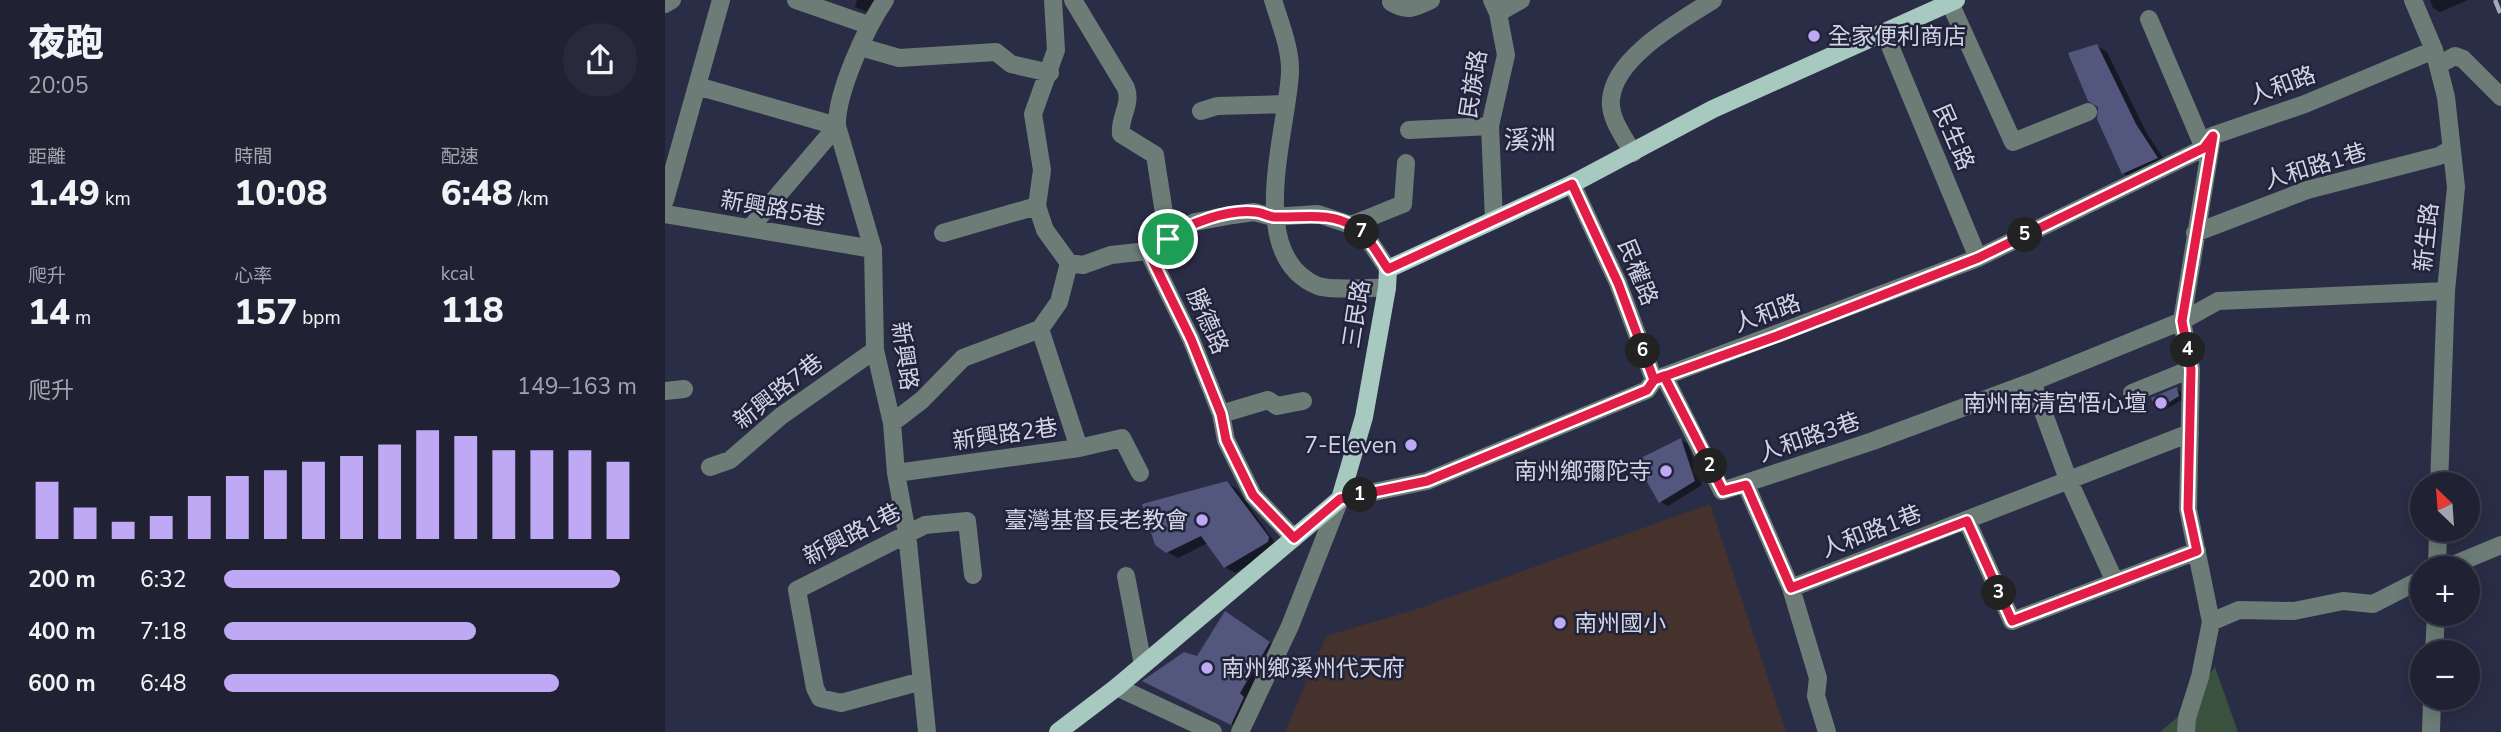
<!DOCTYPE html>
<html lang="zh-TW">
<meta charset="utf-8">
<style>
body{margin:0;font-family:"Nunito Sans","Noto Sans TC",sans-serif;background:#282a3c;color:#f1f3f6;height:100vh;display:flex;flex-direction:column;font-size:26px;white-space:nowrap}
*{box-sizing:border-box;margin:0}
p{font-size:23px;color:#a2a4ac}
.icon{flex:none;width:38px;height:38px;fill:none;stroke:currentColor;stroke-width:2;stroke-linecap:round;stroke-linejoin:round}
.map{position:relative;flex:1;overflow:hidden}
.details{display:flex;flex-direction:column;background:#202234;width:665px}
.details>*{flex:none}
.needle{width:46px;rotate:335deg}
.controls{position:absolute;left:1745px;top:472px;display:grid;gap:14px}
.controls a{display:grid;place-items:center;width:70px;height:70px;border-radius:50%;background:#202234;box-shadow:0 4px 18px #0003,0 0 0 2px #3d3f4f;font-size:35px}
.pin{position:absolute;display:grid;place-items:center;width:60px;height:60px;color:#fff;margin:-30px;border:4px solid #fff;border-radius:50%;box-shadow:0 2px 7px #0007}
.km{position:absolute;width:35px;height:35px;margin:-18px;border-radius:50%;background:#222;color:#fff;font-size:19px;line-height:35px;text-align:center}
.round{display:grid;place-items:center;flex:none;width:74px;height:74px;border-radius:37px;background:#282a3c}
.headline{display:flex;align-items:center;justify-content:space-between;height:119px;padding:0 28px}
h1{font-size:38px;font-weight:800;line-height:52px}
.figures{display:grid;grid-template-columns:repeat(3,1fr);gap:10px;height:119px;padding:7px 28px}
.figures div{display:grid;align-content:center}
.figures b{font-size:35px;font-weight:800}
.figures small{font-size:19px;font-weight:400}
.figures p{font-size:19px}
.chart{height:196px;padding:14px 28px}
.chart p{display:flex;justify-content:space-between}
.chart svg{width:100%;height:126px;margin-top:7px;stroke:#bfa9f4;stroke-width:6}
ul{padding:0 28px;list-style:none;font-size:23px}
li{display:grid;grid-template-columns:112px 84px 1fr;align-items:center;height:52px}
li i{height:18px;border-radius:9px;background:#bfa9f4}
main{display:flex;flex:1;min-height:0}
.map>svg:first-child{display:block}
.education{fill:#45322c}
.green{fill:#39513d}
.shadow{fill:#0007}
.building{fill:#53577e}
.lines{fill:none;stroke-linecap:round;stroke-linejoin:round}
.minor{stroke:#6d7c77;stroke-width:18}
.major{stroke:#a8c9bf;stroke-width:18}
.rail{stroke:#a6a8bb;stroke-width:4.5;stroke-dasharray:14 7;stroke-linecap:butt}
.route-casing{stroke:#fff;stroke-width:14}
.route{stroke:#e11d48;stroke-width:9}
.poi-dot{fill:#bfa9f4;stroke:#21233b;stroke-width:2.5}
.labels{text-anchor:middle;stroke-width:5;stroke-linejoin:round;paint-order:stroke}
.poi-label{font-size:23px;fill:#d2d4e4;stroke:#21233b;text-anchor:end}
.street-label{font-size:23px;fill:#d2d4e4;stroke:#21233b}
.quarter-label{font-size:26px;fill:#d2d4e4;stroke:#21233b}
</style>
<main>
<section class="details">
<div class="headline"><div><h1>夜跑</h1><p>20:05</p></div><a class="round"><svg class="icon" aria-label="share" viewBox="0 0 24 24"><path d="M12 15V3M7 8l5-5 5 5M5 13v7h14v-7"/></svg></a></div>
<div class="figures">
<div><p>距離</p><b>1.49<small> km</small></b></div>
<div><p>時間</p><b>10:08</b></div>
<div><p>配速</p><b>6:48<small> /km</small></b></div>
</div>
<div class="figures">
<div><p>爬升</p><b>14<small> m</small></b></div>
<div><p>心率</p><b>157<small> bpm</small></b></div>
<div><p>kcal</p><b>118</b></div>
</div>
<div class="chart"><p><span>爬升</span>149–163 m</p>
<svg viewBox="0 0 160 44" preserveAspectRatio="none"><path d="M5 44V24M15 44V33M25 44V38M35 44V36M45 44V29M55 44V22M65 44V20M75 44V17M85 44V15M95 44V11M105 44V6M115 44V8M125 44V13M135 44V13M145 44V13M155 44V17"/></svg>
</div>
<ul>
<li><b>200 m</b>6:32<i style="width:96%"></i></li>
<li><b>400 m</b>7:18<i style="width:61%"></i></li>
<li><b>600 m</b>6:48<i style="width:81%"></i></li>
</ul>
</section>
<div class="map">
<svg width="1836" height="732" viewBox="0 0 1836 732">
<rect width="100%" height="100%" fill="#2a2d46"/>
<path class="education" d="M1045,504L1121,732H620L661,636L749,610Z"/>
<path class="green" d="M1550,667L1573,732H1495L1515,715Z"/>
<path class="shadow" d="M192,0H213L205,13L190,7Z
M1765,0H1803L1775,12L1768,8Z
M1432,46L1442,52L1481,132L1502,164L1468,179L1458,173Z
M1512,389L1516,392L1518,399L1498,411L1494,408Z
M1016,440L1023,444L1037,485L1003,506L996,502Z
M562,483L572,489L613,547L570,573L560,567L543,543L513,558L502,552Z
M570,619L614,649L577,729L489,686L532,658Z"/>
<path class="building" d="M1432,44L1471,124L1493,158L1457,174L1432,119L1433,107L1423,101L1403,53Z
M1512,387L1514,396L1492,410L1486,398Z
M1016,438L1030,481L994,503L970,461Z
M562,481L604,537L603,542L559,568L536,536L501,553L490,545L477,504Z
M560,611L605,642L575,693L579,697L566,725L477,681L519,652L532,656Z"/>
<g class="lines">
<path class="minor" d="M131,0L203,25
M220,0C201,28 171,93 172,126L208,249L210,350L227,423L231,473L242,533L262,732
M388,0L391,50L368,114L377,170L372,206L380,230L404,263L418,265L446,255L483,251L526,339L556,414L561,440L588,495L629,538
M408,0L461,88C467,105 454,117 456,134L490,155L503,239
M608,0C615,23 626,49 625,73C622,132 579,256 653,286C667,291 705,287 722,288
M827,0L833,13L841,55L825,126L829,220
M1748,0L1769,50L1781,97L1791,187L1781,291L1774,485
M726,2C742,12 750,8 766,0
M1285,3L1348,142L1423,112
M0,4L7,0
M833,13L856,0
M1484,19L1539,148
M1220,34L1313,258
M196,47L234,58L331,52L346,64L385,73
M1773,65L1790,56L1798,59L1836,97
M32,86L172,126L85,228
M536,111L552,106L620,104
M744,130L825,126
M968,153C959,137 944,118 946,99C950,56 1016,21 1048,0
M907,184L953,283L989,380
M0,200L56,0
M0,214L208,249
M686,225L738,204L741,163
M278,233L372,206
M1530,233L1642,190L1774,156L1786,149
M495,243L516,228L530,222L568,215L589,212L608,217L653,214L686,225L699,233L723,269
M999,376L1057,491L1208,441L1367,382L1517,321L1553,301L1781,291
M1367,382L1403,479L1450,582
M0,391L19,389
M1467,393L1526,369
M556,414L603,400L612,406L638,401
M227,423L257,400L298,358L375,329L394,302L404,263
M414,448L457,438L475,473
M45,467L65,460L116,416L210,350
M231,473L414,448L375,329
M1081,485L1126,588L1153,678L1151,696L1162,732
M1302,521L1347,621L1532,551
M1772,569L1773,530
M1778,569L1836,545
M461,576L478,665
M1126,588L1525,433
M1546,622L1523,509L1526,369L1517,321L1547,138
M1769,653L1771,614
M257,681L176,703L155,698L150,688L132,590L260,525L302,521L308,575
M452,687L548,732
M575,732L625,626L675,499L762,481L982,390L989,380L1313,258L1539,148L1547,136L1640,104L1769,50
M1521,732L1522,718L1535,677L1546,622L1574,610L1629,611L1678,601L1708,604L1757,579
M1766,732L1767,698"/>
<path class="major" d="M393,732L452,687L675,499L699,417L722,288L723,269L907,184L1048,109L1291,0"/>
<path class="rail" d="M1830,0L1836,15"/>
</g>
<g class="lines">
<g class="route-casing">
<path id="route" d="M503,239L483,251L526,339L556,414L561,440L588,495L629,538L675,499L762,481L982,390L989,380L999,376L1058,491L1081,485L1126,588L1302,521L1347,621L1532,551L1523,509L1526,369L1517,321L1548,136L1539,148L1313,258L1112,336L989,380L953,283L907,184L723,269C713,255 704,236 690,227C664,211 638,218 610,217C603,217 597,212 590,212C564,209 522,223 503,239"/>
</g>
<use href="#route" class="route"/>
</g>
<g class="poi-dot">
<circle cx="1149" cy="36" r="7"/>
<circle cx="1496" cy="403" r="7"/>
<circle cx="746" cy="445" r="7"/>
<circle cx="1001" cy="471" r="7"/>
<circle cx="537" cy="520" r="7"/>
<circle cx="895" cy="623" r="7"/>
<circle cx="542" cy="668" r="7"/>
</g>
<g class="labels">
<g class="poi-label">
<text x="1163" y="44" text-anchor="start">全家便利商店</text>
<text x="1482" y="411">南州南清宮悟心壇</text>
<text x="732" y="453">7-Eleven</text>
<text x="987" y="479">南州鄉彌陀寺</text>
<text x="523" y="528">臺灣基督長老教會</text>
<text x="909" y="631" text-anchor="start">南州國小</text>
<text x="556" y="676" text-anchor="start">南州鄉溪州代天府</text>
</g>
<g class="street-label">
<text transform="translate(808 84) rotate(-81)" y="8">民族路</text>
<text transform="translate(1617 85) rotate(-20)" y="8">人和路</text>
<text transform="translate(1289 137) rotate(67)" y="8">民生路</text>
<text transform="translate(1650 166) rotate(-17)" y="8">人和路1巷</text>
<text transform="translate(108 208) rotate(10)" y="8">新興路5巷</text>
<text transform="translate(1761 237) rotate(-84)" y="8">新生路</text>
<text transform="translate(973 272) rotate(68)" y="8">民權路</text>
<text transform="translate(1102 313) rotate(-20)" y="8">人和路</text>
<text transform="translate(691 314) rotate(-81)" y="8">三民路</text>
<text transform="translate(543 321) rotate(66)" y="8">勝德路</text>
<text transform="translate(240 356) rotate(82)" y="8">新興路</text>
<text transform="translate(113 391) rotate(-38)" y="8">新興路7巷</text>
<text transform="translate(340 434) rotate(-8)" y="8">新興路2巷</text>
<text transform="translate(1144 437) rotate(-19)" y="8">人和路3巷</text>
<text transform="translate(1206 531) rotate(-21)" y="8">人和路1巷</text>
<text transform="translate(187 534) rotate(-27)" y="8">新興路1巷</text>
</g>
<g class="quarter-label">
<text x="865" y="149">溪洲</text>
</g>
</g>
</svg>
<div class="controls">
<a><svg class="needle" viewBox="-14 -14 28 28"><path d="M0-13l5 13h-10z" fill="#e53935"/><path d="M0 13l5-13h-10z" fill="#a2a4ac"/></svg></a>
<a>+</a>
<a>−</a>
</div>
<div class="pin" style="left:503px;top:239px;background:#1e9e55"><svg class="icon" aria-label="arrive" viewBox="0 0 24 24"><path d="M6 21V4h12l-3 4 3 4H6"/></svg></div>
<b class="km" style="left:695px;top:495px">1</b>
<b class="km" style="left:1045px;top:466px">2</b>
<b class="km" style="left:1334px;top:593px">3</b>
<b class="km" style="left:1523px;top:350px">4</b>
<b class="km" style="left:1360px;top:235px">5</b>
<b class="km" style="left:978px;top:351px">6</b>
<b class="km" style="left:697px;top:232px">7</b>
</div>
</main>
